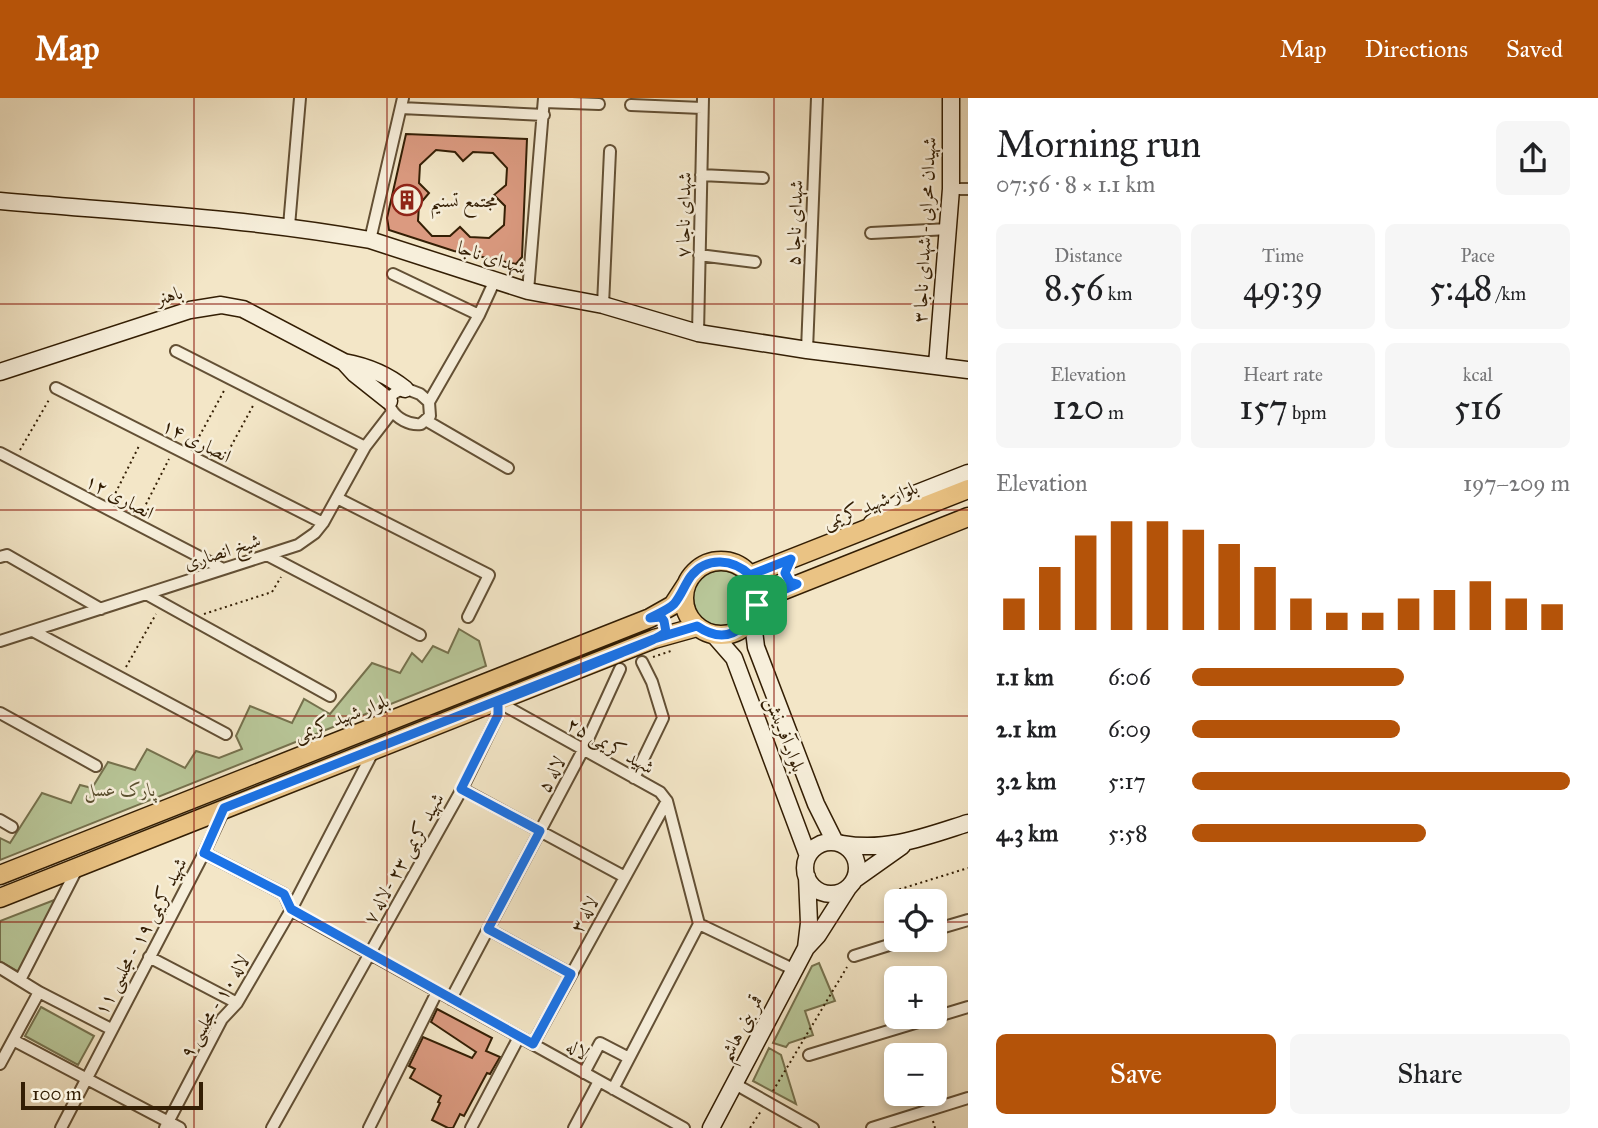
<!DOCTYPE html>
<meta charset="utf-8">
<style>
body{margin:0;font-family:"IM FELL Great Primer",Amiri,serif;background:#f6f6f6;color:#202124;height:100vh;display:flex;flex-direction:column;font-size:26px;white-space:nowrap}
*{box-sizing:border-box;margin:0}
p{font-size:23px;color:#757577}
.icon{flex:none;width:38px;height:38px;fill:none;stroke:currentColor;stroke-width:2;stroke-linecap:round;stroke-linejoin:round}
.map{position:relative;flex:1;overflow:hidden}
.drawer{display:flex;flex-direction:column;background:#fff;width:630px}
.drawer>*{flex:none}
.tools{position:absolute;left:884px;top:791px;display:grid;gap:14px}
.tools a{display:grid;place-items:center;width:63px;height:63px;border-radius:10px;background:#fff;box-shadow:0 4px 10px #0003;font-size:35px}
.scale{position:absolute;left:21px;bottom:18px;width:182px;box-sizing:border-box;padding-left:7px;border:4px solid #331e04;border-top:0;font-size:19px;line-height:24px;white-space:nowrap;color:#331e04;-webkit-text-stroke:5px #f7efdb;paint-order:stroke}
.pin{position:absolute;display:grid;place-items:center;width:60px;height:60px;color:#fff;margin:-30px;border-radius:14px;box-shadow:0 4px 10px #0006}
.round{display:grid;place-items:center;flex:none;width:74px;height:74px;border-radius:10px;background:#f6f6f6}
.headline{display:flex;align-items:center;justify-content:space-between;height:119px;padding:0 28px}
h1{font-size:38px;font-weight:600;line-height:52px}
.stats{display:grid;grid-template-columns:repeat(3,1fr);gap:10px;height:119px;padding:7px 28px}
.stats div{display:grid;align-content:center;border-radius:10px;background:#f6f6f6;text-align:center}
.stats b{font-size:35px;font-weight:600}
.stats small{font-size:19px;font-weight:400}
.stats p{font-size:19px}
.chart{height:196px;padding:14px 28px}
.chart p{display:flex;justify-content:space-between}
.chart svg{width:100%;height:126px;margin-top:7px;stroke:#b45309;stroke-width:6}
.cta{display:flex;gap:14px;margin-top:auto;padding:14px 28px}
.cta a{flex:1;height:80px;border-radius:10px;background:#b45309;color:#fff;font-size:28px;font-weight:600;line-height:80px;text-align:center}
.cta a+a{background:#f6f6f6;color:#202124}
ul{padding:0 28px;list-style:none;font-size:23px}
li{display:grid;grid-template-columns:112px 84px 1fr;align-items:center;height:52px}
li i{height:18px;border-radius:9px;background:#b45309}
header{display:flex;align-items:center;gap:42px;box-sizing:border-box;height:98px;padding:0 35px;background:#b45309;color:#fff}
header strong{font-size:33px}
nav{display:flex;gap:38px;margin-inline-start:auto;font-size:24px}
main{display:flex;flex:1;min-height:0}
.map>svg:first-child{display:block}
.green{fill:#b8c698;stroke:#76724e;stroke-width:2}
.building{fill:#db9a80;stroke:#331e04;stroke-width:2;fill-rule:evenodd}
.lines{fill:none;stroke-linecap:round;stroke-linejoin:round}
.street-casing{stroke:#635035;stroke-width:14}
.secondary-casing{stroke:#331e04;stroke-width:19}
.primary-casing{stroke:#331e04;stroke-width:21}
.path{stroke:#331e04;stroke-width:2;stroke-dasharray:2 3.5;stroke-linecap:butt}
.street{stroke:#f7efdb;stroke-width:10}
.secondary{stroke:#f7efdb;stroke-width:16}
.primary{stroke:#eac384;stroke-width:18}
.route-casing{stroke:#fff;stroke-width:14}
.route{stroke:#1a73e8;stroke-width:9}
.grid{fill:none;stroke:#8f2418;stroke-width:2;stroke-opacity:0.55}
.labels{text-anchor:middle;stroke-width:5;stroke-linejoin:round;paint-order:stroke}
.poi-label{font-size:19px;fill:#331e04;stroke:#f7efdb;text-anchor:start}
.street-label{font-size:19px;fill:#331e04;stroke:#f7efdb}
.park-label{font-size:19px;font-style:italic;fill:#5b5030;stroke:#f7efdb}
</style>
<header>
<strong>Map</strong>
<nav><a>Map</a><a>Directions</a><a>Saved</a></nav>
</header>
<main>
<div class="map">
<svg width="968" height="1030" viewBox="0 0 968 1030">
<rect width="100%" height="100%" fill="#f3e6c7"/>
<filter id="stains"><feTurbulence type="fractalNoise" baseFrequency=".00286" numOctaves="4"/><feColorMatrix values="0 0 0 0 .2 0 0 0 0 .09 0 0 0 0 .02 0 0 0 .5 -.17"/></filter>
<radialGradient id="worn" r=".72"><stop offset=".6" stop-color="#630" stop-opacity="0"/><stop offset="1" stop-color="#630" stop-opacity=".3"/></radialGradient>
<path class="green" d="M693 500a28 28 0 1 1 56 0a28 28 0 1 1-56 0Z
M459,531L479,543L486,568L0,762V740L10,745L42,695L71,705L80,687L92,690L108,664L135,672L147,651L185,670L196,653L219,660L242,651L236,638L250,608L292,625L304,601L330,616L372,565L400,575L412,555L422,564L433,548L448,555Z
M57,801L19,874L0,863V823Z
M819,865L835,903L805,913L813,937L789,945L786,949L773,945L812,868Z
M41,909L94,938L78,967L25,938Z
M769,950L781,957L796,1006L753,983Z"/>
<path class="building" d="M406,36L527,41L522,159L516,166L454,153L389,132L387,120ZM436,52L455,54L463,63L473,54L493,55L507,70L506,87L494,97L505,108L504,127L489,140L470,139L460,129L450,138H432L418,123L419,107L429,95L419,85L420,67Z
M437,911L492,940L486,953L500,959L490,976L487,975L464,1018L460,1016L453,1030H448L432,1022L440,1005L438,1004L441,998L410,980L415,971L409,968L423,939L472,960L476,954L431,924Z"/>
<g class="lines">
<g class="street-casing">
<path id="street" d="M544,4L599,6
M631,7L702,10
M401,10L544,17
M701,77L763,80
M951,91H968
M289,128L300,0
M871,135L949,131
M370,142L403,0
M699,157L755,164
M393,176L479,217
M528,193L544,0
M603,207L610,53
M698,235L703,0
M807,252L817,0
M176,253L365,349
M56,290L323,425
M407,291L420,296L429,304L430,318L421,326C397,329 371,296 407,291Z
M429,304L479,217L495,182
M427,323L508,370
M0,355L223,471
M337,400L489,477L468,519
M267,457L420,537
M0,459L7,457L101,511
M146,496L330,598
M33,533L226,636
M0,543L298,447L315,435L323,425L365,349L392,314
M0,615L96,668
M634,680L663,620L652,584L642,564
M462,691L625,779
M0,722L12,729
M204,755L284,796L291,812L684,1030
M699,826L795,872
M488,831L571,876
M934,832L968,822
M854,858L905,842
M149,859L237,905
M0,870L39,894L111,931
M20,882L78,769
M451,901L583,652L620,571
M13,942L180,1030
M533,946L667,703
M809,957L968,909
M0,966L39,894
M584,975L600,945L629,960
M735,986L813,1030
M613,991L699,826
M61,1030L204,755L224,712
M165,1030L222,921L237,905L291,812L373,654
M272,1030L462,691L498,617V604L660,694L667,703L699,826
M369,1030L437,894
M471,1030L519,939
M574,1030L599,983
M872,1030L968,1000"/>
</g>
<g class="secondary-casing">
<path id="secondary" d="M0,103C123,114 248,120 370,142L528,193L603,207L698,235L807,252L968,272
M344,264L355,276L389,303
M937,267L951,91V0
M0,274L190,212L221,207L243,211L344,264C366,268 388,277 405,291
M872,425L907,399L968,375
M752,517L756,549L816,706L835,744
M713,536L734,560L808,758
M805 770a26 26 0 1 1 52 0a26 26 0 1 1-52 0Z
M843,746C887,754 927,738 968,725
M854,782L902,748
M806,850L809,825L807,779
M711,1030L806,850L818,837L848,790"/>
</g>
<g class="primary-casing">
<path id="primary" d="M684 500a37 37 0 1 1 74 0a37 37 0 1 1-74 0Z
M750,477L968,391
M757,507L774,496L968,419
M0,777L650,520L673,507L686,487
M0,800L654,541L697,529"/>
</g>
<path class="path" d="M194,348L225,291
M20,352L50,300
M223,363L254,306
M113,400L140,346
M141,416L169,361
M204,516L272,494L281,479
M653,559L671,553
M126,569L156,516
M894,793L968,770
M773,993L847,869
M933,1023L935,1030
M750,1030L761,1013"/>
<use href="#street" class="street"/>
<use href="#secondary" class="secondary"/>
<use href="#primary" class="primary"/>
</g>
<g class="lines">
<g class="route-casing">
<path id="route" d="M757,507C744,534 725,547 697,528L654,541L224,710L204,755L284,796L291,811L533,946L571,876L488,831L540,733L461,691L498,617V604C539,588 580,572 621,555C635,549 653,544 666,534L664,523L661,519L650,520C657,516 668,512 674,506C681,498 685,486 691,478C707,458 733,461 750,477L791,461L785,475L790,484L797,486L774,496L757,507"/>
</g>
<use href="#route" class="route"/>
</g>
<path class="grid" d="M194,0V1030M387,0V1030M581,0V1030M774,0V1030M0,206H968M0,412H968M0,618H968M0,824H896M934,824H968"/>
<defs>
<g id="building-ring" transform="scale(1.575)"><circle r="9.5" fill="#f7efdb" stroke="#8f2418" stroke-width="1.5"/><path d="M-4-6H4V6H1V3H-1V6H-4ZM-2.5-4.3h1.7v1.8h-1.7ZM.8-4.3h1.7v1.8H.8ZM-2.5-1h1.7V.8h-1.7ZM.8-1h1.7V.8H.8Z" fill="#8f2418"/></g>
</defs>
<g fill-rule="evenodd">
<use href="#building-ring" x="407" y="102"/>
</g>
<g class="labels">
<g class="poi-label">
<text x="430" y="109">مجتمع تسنیم</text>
</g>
<g class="street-label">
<text transform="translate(683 117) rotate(-89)" y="7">شهدای ناجا ۷</text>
<text transform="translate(794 125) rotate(-88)" y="7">شهدای ناجا ۵</text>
<text transform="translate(924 132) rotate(-87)" y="7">شهیدان محرابی - شهدای ناجا ۳</text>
<text transform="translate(492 159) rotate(18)" y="7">شهدای ناجا</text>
<text transform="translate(169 197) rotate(-17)" y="7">باهنر</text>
<text transform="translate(197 342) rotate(27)" y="7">انصاری ۱۴</text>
<text transform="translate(120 398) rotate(28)" y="7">انصاری ۱۲</text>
<text transform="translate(870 406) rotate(-21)" y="7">بلوار شهید کریمی</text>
<text transform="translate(222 453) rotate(-18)" y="7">شیخ انصاری</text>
<text transform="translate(341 619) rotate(-21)" y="7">بلوار شهید کریمی</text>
<text transform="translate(786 636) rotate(69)" y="7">بلوار آفرینش</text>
<text transform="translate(611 647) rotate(29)" y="7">شهید کریمی ۲۵</text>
<text transform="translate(551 676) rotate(-62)" y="7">لاله ۵</text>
<text transform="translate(403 760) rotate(-61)" y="7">شهید کریمی ۲۳ -لاله ۷</text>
<text transform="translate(584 816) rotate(-61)" y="7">لاله ۳</text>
<text transform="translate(140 838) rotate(-62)" y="7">شهید کریمی ۱۹ - مجلسی ۱۱</text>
<text transform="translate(214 908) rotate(-59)" y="7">لاله ۱۰ - مجلسی ۹</text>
<text transform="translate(740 930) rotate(-62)" y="7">قمر بنی هاشم</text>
<text transform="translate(578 951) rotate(29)" y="7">لاله</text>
</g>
<g class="park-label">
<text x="120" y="698">پارک عسل</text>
</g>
</g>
<rect width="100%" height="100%" filter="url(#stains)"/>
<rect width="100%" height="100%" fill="url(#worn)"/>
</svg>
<div class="tools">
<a><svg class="icon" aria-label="locate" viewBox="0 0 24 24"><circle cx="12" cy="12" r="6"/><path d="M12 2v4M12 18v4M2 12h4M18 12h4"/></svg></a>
<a>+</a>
<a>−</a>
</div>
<div class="scale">100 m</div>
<div class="pin" style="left:757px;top:507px;background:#1e9e55"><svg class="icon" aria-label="arrive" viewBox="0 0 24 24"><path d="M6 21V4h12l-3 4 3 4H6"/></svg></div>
</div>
<section class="drawer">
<div class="headline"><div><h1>Morning run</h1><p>07:56 · 8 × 1.1 km</p></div><a class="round"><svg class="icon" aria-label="share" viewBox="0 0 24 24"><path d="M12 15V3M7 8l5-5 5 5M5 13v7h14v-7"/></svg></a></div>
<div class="stats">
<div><p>Distance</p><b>8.56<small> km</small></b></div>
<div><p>Time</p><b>49:39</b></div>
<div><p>Pace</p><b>5:48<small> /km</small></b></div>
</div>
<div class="stats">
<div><p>Elevation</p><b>120<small> m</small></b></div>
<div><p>Heart rate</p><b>157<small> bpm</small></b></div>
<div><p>kcal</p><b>516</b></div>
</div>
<div class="chart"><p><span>Elevation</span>197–209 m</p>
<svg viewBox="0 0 160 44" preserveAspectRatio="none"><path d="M5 44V33M15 44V22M25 44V11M35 44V6M45 44V6M55 44V9M65 44V14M75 44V22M85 44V33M95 44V38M105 44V38M115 44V33M125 44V30M135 44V27M145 44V33M155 44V35"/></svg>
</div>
<ul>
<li><b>1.1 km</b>6:06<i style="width:56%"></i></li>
<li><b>2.1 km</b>6:09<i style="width:55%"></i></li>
<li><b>3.2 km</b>5:17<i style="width:100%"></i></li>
<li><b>4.3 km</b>5:58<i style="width:62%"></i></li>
</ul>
<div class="cta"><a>Save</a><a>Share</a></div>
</section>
</main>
